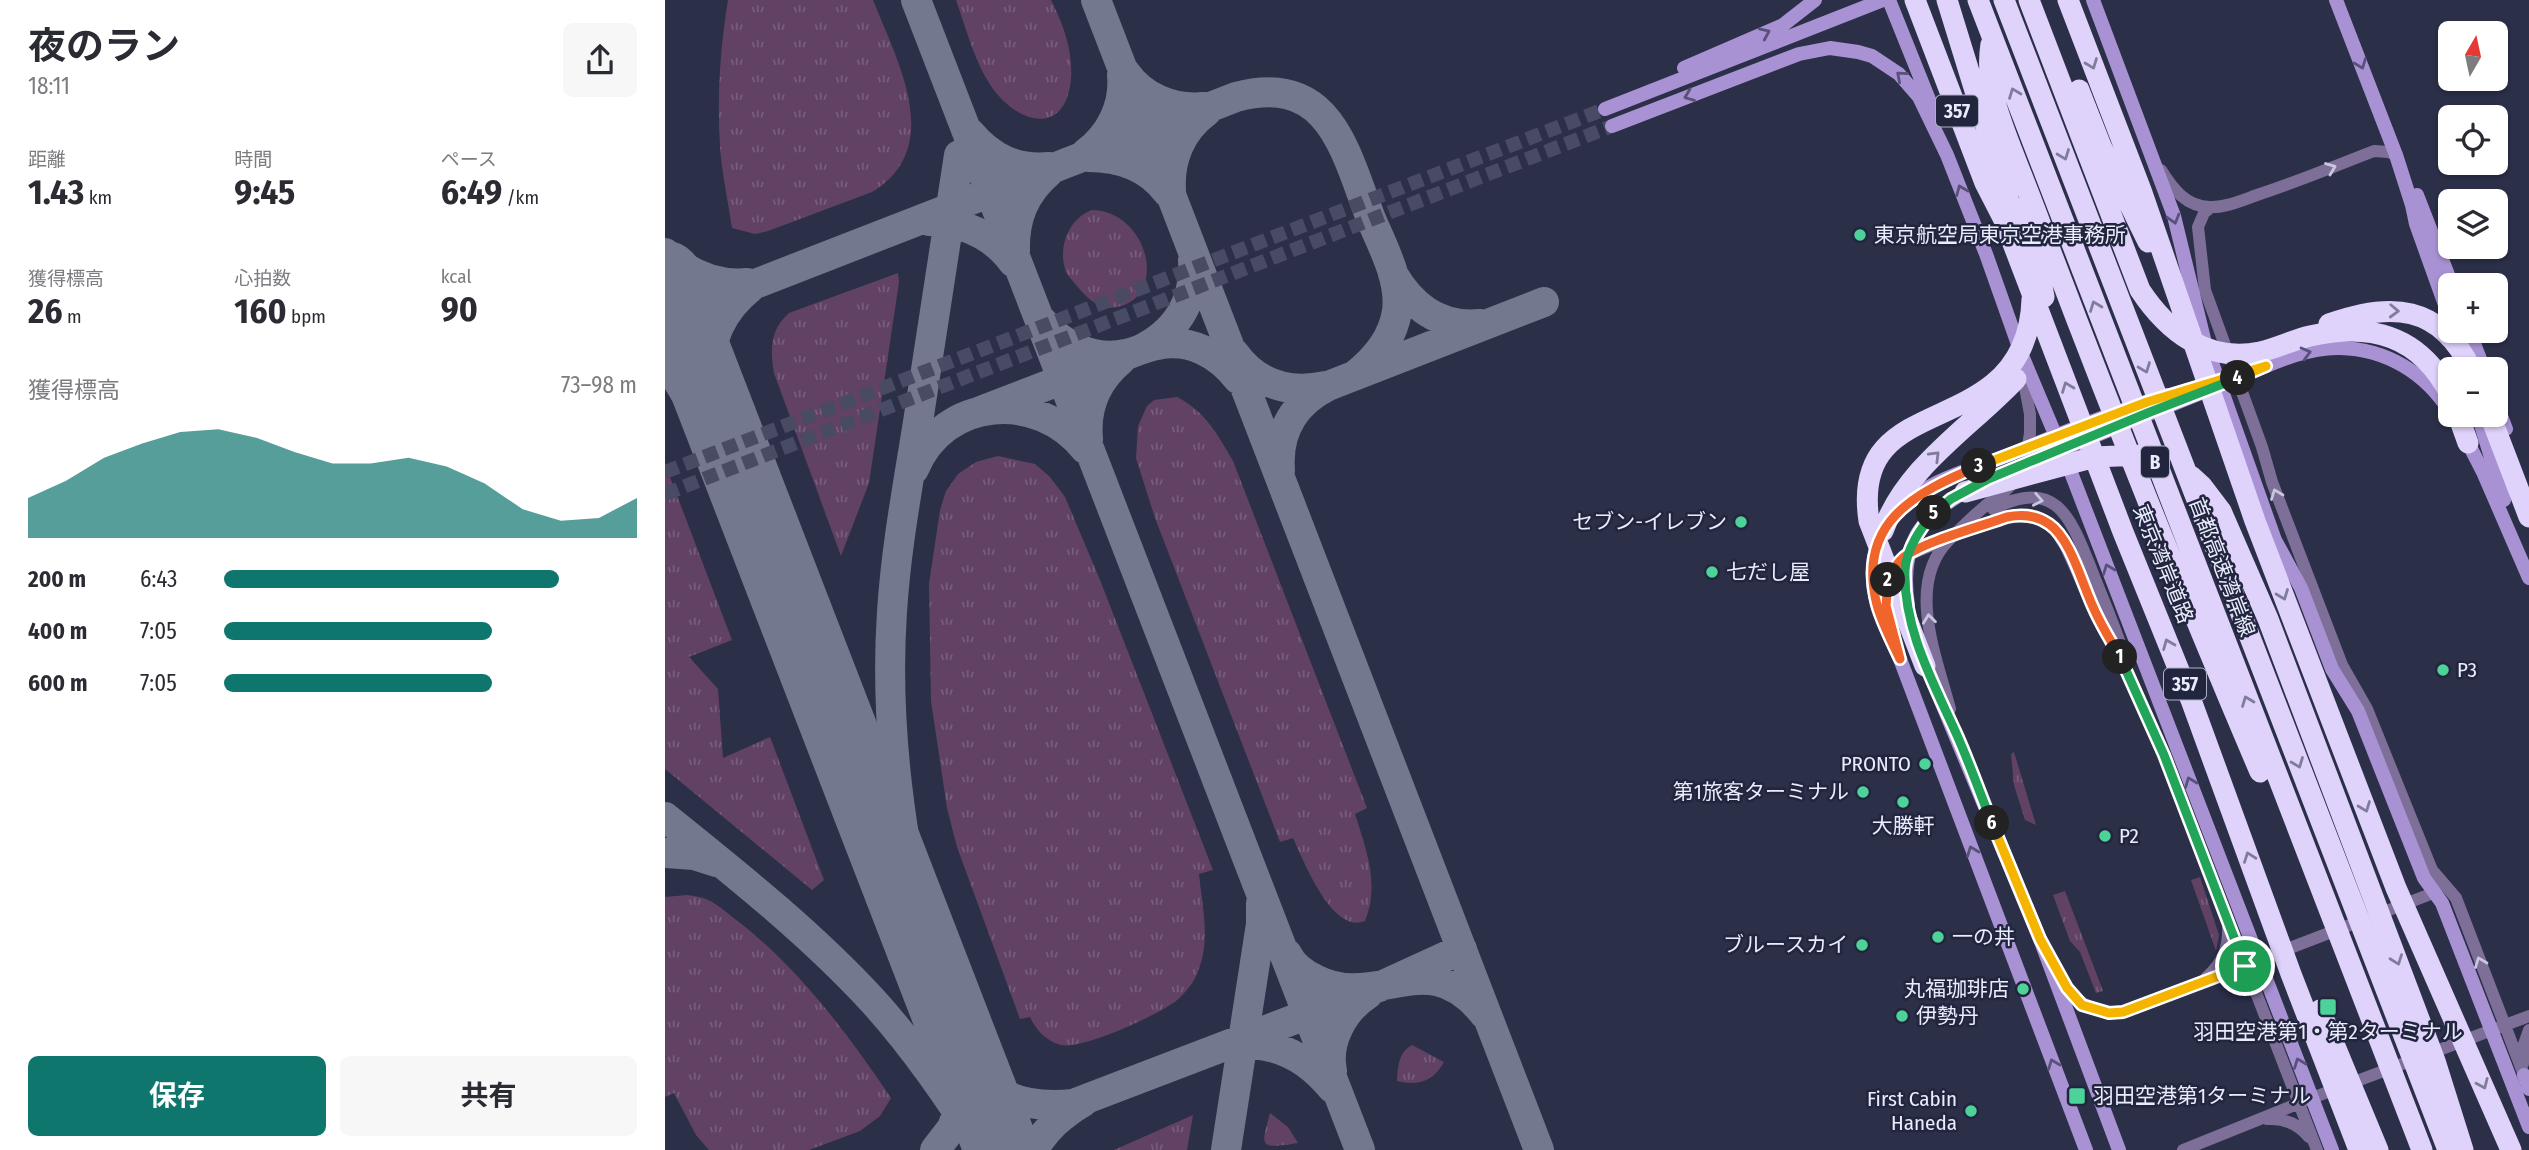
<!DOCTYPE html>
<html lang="ja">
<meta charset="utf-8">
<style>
body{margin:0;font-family:"Fira Sans Condensed","Noto Sans JP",sans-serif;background:#f7f7f7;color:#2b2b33;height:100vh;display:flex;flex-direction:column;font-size:26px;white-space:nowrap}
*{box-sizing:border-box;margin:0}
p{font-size:23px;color:#7c7c81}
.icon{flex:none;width:38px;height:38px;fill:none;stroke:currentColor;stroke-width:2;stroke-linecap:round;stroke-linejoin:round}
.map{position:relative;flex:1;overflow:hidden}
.drawer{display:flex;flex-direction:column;background:#fff;width:665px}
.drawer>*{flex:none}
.needle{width:46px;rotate:9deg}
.buttons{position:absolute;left:1773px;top:21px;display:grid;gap:14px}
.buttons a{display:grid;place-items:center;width:70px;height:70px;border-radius:10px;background:#fff;box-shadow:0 2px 5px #0004;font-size:35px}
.pin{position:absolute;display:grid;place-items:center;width:60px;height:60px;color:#fff;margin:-30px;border:4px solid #fff;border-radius:50%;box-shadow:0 2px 7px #0007}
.km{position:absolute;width:35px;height:35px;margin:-18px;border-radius:50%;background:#222;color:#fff;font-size:19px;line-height:35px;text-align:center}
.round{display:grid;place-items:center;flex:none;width:74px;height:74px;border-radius:10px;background:#f7f7f7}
.head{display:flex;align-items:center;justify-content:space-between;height:119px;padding:0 28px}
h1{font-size:38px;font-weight:700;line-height:52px}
.metrics{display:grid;grid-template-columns:repeat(3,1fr);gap:10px;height:119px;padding:7px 28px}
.metrics div{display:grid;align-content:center}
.metrics b{font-size:35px;font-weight:700}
.metrics small{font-size:19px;font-weight:400}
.metrics p{font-size:19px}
.chart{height:196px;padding:14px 28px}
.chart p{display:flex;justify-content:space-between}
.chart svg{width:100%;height:126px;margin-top:7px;fill:#0f766e;opacity:.7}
.cta{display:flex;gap:14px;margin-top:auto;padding:14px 28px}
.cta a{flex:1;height:80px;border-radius:10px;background:#0f766e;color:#fff;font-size:28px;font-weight:700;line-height:80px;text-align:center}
.cta a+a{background:#f7f7f7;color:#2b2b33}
ul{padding:0 28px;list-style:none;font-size:23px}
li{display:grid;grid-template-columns:112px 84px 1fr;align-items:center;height:52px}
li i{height:18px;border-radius:9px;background:#0f766e}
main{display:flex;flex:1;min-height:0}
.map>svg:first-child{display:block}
.grass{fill:url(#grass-tufts)}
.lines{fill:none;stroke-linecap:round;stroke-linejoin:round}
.taxiway{stroke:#74788e;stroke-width:30}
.runway{stroke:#74788e;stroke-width:75}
.secondary-tunnel{stroke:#484b63;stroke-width:14;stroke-dasharray:14 7;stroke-linecap:butt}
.street{stroke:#7e6f99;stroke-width:12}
.secondary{stroke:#a992d4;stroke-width:14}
.highway{stroke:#dfd2fb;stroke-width:21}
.oneway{stroke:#58517a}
.oneway2{stroke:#807c9c}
.oneway3{stroke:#c9c6df}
.split-1-casing{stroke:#fff;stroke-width:14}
.split-2-casing{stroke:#fff;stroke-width:14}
.split-3-casing{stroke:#fff;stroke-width:14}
.split-4-casing{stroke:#fff;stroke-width:14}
.split-5-casing{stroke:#fff;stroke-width:14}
.split-6-casing{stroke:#fff;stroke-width:14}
.split-7-casing{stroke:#fff;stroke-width:14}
.split-1{stroke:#22a559;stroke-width:9}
.split-2{stroke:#f0652b;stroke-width:9}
.split-3{stroke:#f0652b;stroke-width:9}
.split-4{stroke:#f5b400;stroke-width:9}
.split-5{stroke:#22a559;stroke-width:9}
.split-6{stroke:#22a559;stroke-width:9}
.split-7{stroke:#f5b400;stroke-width:9}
.poi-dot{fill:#4dd39a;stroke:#22253e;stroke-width:2.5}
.labels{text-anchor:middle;stroke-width:5;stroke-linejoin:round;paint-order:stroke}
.shield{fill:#22253e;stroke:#adb0c4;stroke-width:2}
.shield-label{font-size:19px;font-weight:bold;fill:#e9ecfd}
.poi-label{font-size:21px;fill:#e9ecfd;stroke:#22253e;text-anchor:start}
.street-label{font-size:21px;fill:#e9ecfd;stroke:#22253e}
</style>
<main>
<section class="drawer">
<div class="head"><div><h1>夜のラン</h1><p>18:11</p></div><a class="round"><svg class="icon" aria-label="share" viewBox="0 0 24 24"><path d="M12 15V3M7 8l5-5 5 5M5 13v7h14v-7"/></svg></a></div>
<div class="metrics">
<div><p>距離</p><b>1.43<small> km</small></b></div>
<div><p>時間</p><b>9:45</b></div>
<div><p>ペース</p><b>6:49<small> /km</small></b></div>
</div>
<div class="metrics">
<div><p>獲得標高</p><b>26<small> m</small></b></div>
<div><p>心拍数</p><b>160<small> bpm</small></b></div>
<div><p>kcal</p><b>90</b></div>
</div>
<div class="chart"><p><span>獲得標高</span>73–98 m</p>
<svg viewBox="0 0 160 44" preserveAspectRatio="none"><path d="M0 44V30L10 24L20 16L30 11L40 7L50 6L60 9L70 14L80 18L90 18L100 16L110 19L120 25L130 34L140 38L150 37L160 30V44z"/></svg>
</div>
<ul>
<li><b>200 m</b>6:43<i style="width:81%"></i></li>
<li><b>400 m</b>7:05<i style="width:65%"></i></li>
<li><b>600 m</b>7:05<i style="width:65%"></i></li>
</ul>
<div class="cta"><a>保存</a><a>共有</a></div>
</section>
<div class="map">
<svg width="1864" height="1150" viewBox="0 0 1864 1150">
<defs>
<pattern id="grass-tufts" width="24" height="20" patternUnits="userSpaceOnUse" patternTransform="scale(1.75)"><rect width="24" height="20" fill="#614265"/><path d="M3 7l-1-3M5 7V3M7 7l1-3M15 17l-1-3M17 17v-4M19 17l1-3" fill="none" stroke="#785d7c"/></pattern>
</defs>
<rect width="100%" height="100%" fill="#2b2f48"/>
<path class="grass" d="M63,0H208C232,61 281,147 207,192L103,231L90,234L67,228C63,201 57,174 55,147C52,97 55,49 63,0Z
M291,0H386C398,24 408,50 406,78C402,131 361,128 332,94C311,68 302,31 291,0Z
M427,210C464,210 491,252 479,286C475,296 466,303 456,306C435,312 424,300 411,285C408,281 403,276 401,272C392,248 404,218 427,210Z
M233,273L234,282L204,483L176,556L109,373C105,349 105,330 124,313Z
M512,397C540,411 553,435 568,461L702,808L690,814C701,849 715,885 700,921C667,935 638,859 628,838L615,842L490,518L471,458L473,426L482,406L489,400Z
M333,456L370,464L385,477L400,497L435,580L548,870L534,874C537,905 546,941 533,971C529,983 520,993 511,1001C493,1015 417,1050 396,1045C381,1041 371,1030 365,1017L355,1019L292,847L282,808L266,701L264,584L275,510L281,491L293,474L311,462Z
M0,464L67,640L24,657L53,689L58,758L105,737L159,880L147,890L0,769Z
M1349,752L1371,825L1360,820L1349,785L1346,754Z
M1535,877L1554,935L1551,951L1526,880Z
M1400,891L1438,991L1431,993L1415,952L1405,941L1388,895Z
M22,895C29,896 37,897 43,900C54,905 64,915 74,922C135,970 183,1034 226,1098L215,1116L195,1131L144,1150H44L31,1135L9,1093L0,1097V897Z
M747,1045L779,1062C768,1082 753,1086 732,1081C733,1067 733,1053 747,1045Z
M605,1113L623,1127L633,1143C591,1150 597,1145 605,1113Z
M528,1115L522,1150H449Z"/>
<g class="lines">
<path class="taxiway" d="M251,0L695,1150
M431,0L874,1150
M460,72C478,98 508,110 539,107
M305,133C326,158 351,170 384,167
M421,153C445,135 460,106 457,75
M423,157C454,157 483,166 502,192
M506,190C504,160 516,130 541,112
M264,221C298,222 328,235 348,262
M350,251C349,219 359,193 384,172
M0,253C24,274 50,286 82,283
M728,274C747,307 776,328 815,324
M0,319L571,97C665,72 680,151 706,219C718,247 736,280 732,311C728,339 711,359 689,376
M378,322C398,346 429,361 461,354C471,352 481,347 492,345C525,338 554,354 573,379
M569,353C591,384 624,394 661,386
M0,360L60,459L106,552
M45,393C40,351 51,315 85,288
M313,412L472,351C510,334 531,302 528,260
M423,439C420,407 432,380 456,360
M249,469C279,396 373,390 420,449
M615,470C612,431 629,403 663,386L879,302
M0,817C72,875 144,932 207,1000C249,1046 284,1098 318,1150
M0,853L29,855L51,862
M622,954C628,966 639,974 650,979C714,1012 762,941 820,1015
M263,959C237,845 219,729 227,612C231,548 243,485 253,422C266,333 281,244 294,155
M291,1031C318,1089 341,1110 408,1104L714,987L797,949
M574,1045C613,1041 643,1059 667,1088
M667,1071C661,1042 678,1010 703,994
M270,1150L287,1128L298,1097
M368,1150C381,1129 396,1115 418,1102
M561,1150L596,924V903"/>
<path class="runway" d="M0,278L337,1150"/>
<path class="secondary-tunnel" d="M0,472L940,109
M0,494L947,126"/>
<path class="street" d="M1496,170C1507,188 1521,207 1545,207C1560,208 1578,200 1592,195C1632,182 1670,166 1709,151L1723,152L1731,155
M1545,208L1539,213L1533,227L1540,290L1597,447L1607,482L1677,665L1702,709L1767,870L1791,898L1859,1075
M1357,371L1365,414V433L1362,453
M1328,509C1390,477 1405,516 1425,566C1435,592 1446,617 1455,643
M1230,635L1221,606L1223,582L1226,572L1241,556L1303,530L1352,515L1372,518L1389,528L1401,547L1430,612L1462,670L1499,755L1652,1150
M1285,709C1272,658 1240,584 1284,540C1295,529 1307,517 1319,507C1331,497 1342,492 1351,479
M1390,967C1408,998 1419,1014 1458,1012L1771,892
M1541,978C1557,963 1564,949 1563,927
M1858,1064V1047L1864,1030
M1602,1119C1618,1118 1633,1124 1644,1137
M1518,1150L1647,1098L1864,1016"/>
<path class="secondary" d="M1224,0L1267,107
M1428,0L1509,216L1540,343L1610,540L1636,588L1667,669L1693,711L1759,878L1777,903L1864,1127
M1671,0L1731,155L1747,205L1751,224L1785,319
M1019,68L1118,25L1150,0
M940,109L1218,0
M947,126L1134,54L1165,48L1193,52L1207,56L1234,74L1254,97L1282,155L1321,254L1356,353L1405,470L1667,1150
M1752,195L1787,285
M1804,331L1819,369
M1830,400L1841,429
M1813,415L1839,500
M1800,437L1818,472L1864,578
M1336,474C1410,444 1484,414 1558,384C1595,370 1635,347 1675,348C1721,349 1761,373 1785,412
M1233,512C1258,481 1305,470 1341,456C1394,434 1447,413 1501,395
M1213,544C1197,584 1219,623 1235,659L1421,1150
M1243,605C1234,545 1254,517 1305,489
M1258,658L1375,939L1454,1150
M1859,1075L1864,1089"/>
<path class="highway" d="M1250,0L1320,183L1339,220L1458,532L1526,700L1626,974L1694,1150
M1282,0L1351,224
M1313,0L1757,1150
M1339,0L1783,1150
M1364,0L1475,290C1502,331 1542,363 1595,352C1612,348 1628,340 1645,336C1706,322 1755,336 1785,394
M1403,0L1476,190L1590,521L1731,888L1846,1150
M1326,44C1319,87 1338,126 1353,166C1365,196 1376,225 1387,255C1453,429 1522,601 1595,772
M1414,90L1436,146L1483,242
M1351,208L1374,270L1379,297
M1664,324C1725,302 1775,304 1806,369
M1793,415L1803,443
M1825,415L1864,517
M1526,476L1537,486L1556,511L1603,619L1770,1061L1798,1150
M1300,492L1430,457L1475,455
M1218,531C1240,467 1306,427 1351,379
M1260,666L1204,521C1189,422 1273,428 1328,384C1355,362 1366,333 1367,299
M1655,1010L1713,1150"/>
</g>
<defs><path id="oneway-chevron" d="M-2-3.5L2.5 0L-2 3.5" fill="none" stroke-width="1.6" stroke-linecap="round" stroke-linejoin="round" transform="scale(1.75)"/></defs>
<g class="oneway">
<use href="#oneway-chevron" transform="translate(1100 33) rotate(-24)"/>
<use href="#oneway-chevron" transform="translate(1696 64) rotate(69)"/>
<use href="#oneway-chevron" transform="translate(1236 76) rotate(-139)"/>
<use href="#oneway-chevron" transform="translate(1024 96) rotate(159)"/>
<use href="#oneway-chevron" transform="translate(1296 190) rotate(-112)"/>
<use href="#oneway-chevron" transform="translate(1509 219) rotate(74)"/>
<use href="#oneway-chevron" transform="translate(1641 353) rotate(-15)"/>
<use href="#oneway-chevron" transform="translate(1443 569) rotate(-111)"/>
<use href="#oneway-chevron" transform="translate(1525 782) rotate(-111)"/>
<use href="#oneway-chevron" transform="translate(1307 851) rotate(-111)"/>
<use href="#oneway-chevron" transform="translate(1634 1063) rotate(-111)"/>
<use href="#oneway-chevron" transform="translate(1388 1064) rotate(-111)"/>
</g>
<g class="oneway2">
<use href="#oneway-chevron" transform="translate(1427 64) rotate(69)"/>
<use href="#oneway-chevron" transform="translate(1349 93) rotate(-111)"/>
<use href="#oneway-chevron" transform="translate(1399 155) rotate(69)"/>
<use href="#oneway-chevron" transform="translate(1430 306) rotate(-111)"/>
<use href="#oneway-chevron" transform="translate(1729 311) rotate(2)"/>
<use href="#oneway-chevron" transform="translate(1480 368) rotate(69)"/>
<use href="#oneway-chevron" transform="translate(1402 387) rotate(-111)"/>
<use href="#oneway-chevron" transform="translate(1270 456) rotate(-45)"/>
<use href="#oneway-chevron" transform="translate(1618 595) rotate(69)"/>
<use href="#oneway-chevron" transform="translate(1503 644) rotate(-112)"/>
<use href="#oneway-chevron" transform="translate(1582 701) rotate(-111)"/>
<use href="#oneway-chevron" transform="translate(1633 763) rotate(69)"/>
<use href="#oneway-chevron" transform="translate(1700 807) rotate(69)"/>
<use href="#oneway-chevron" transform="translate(1584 857) rotate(-110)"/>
<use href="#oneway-chevron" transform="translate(1732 960) rotate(70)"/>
<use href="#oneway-chevron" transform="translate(1818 1084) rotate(66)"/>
</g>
<g class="oneway3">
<use href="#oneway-chevron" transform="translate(1666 168) rotate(-21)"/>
<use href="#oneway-chevron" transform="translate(1611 494) rotate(-111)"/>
<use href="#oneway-chevron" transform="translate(1373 500) rotate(11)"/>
<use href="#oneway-chevron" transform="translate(1264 619) rotate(-97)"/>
<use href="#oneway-chevron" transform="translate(1815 962) rotate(-111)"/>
</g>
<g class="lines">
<g class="split-1-casing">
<path id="split-1" d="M1455,657L1499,755L1580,966"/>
</g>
<g class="split-2-casing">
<path id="split-2" d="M1223,580C1227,571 1231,564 1239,557C1258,542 1317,526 1342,517C1356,514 1371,515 1384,524C1406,539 1417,584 1429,609C1436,625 1446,641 1455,657"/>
</g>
<g class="split-3-casing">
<path id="split-3" d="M1223,580L1221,606L1235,659C1227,642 1217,623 1212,605C1191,523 1249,493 1314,466"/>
</g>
<g class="split-4-casing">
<path id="split-4" d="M1314,466L1482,402L1601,366L1573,378"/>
</g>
<g class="split-5-casing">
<path id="split-5" d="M1269,513L1286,499L1323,479L1485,412L1573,378"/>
</g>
<g class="split-6-casing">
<path id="split-6" d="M1269,513C1256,527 1241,550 1240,570C1238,628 1268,682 1291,733C1304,762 1315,793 1327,823"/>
</g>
<g class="split-7-casing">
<path id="split-7" d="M1327,823L1375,939L1402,988L1417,1005L1444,1013L1458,1012L1580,966"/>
</g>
<use href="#split-1" class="split-1"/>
<use href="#split-2" class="split-2"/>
<use href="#split-3" class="split-3"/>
<use href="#split-4" class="split-4"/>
<use href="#split-5" class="split-5"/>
<use href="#split-6" class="split-6"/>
<use href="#split-7" class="split-7"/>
</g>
<g class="poi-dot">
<circle cx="1195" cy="235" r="7"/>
<circle cx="1076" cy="522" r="7"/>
<circle cx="1047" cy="572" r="7"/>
<circle cx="1778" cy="670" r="7"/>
<circle cx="1260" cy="764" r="7"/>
<circle cx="1198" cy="792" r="7"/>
<circle cx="1238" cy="802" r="7"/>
<circle cx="1440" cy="836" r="7"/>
<circle cx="1273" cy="937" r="7"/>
<circle cx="1197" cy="945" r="7"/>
<circle cx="1358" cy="989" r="7"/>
<rect x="1654" y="998" width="18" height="18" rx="3.5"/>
<circle cx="1237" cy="1016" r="7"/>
<rect x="1403" y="1087" width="18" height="18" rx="3.5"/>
<circle cx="1306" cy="1111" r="7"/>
</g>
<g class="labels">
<g class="shield">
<rect x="1271" y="95.5" width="42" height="31" rx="5"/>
<rect x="1476" y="446.5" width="28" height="31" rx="5"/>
<rect x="1499" y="668.5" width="42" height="31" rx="5"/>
</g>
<g class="shield-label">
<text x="1292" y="118">357</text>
<text x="1490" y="469">B</text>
<text x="1520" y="691">357</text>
</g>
<g class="poi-label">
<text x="1209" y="242">東京航空局東京空港事務所</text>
<text x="1062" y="529" text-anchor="end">セブン-イレブン</text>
<text x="1061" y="579">七だし屋</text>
<text x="1792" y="677">P3</text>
<text x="1246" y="771" text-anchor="end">PRONTO</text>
<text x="1184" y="799" text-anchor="end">第1旅客ターミナル</text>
<text x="1238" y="833" text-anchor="middle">大勝軒</text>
<text x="1454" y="843">P2</text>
<text x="1287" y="944">一の丼</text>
<text x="1183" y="952" text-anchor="end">ブルースカイ</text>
<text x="1344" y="996" text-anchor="end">丸福珈琲店</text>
<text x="1251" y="1023">伊勢丹</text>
<text x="1663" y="1039" text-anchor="middle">羽田空港第1・第2ターミナル</text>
<text x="1428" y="1103">羽田空港第1ターミナル</text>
<text x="1292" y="1106" text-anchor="end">First Cabin<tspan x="1292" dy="24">Haneda</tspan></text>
</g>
<g class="street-label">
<text transform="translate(1498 564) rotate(68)" y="7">東京湾岸道路</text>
<text transform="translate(1557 567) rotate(69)" y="7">首都高速湾岸線</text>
</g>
</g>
</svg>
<div class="buttons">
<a><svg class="needle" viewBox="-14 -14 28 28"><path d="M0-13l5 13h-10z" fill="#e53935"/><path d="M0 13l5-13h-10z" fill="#7c7c81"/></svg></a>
<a><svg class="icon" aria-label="locate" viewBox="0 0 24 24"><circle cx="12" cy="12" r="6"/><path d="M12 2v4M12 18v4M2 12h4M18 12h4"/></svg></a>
<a><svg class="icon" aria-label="layers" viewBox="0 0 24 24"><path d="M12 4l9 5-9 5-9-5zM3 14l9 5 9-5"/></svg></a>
<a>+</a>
<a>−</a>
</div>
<div class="pin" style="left:1580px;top:966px;background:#1e9e55"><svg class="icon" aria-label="arrive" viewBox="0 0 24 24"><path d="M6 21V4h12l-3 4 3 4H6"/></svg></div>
<b class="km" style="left:1455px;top:657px">1</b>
<b class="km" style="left:1223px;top:580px">2</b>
<b class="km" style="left:1314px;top:466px">3</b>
<b class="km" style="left:1573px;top:378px">4</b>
<b class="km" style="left:1269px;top:513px">5</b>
<b class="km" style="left:1327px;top:823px">6</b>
</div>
</main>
